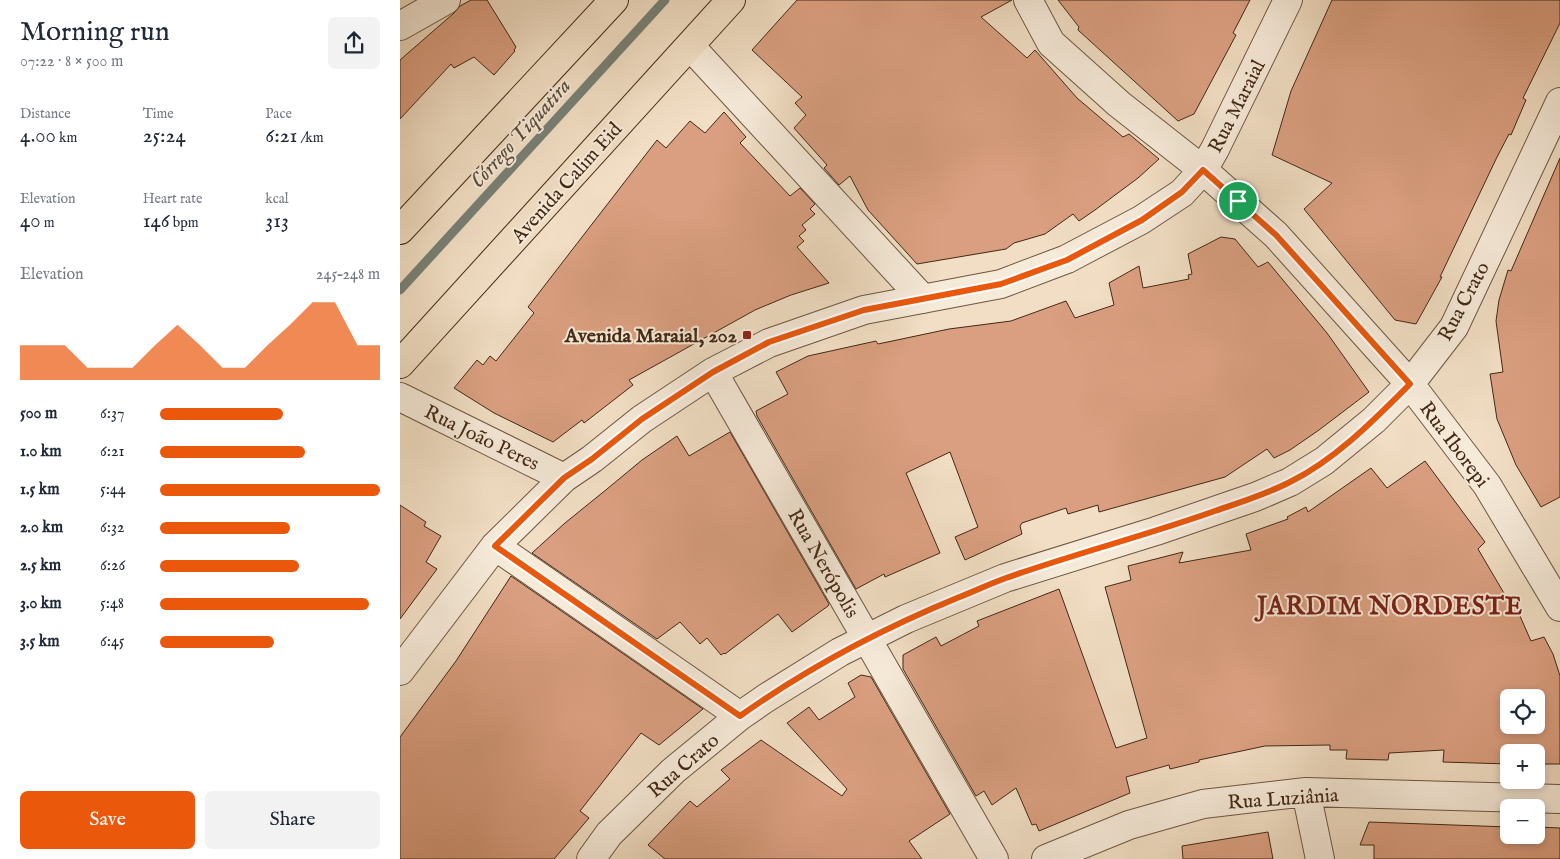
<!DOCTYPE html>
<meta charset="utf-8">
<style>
body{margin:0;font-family:"IM FELL English",serif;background:#f2f2f3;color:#1f2937;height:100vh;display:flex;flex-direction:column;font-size:19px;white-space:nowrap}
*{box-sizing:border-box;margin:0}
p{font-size:16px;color:#747a83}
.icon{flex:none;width:28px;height:28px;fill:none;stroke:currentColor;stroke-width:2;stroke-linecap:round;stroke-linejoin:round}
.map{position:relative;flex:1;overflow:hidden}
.sheet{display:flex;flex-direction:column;background:#fff;width:400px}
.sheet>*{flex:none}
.controls{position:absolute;left:1100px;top:689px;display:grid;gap:10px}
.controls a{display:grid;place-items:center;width:45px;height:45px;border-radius:8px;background:#fff;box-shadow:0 2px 8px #0003;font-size:25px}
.pin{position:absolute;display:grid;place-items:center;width:42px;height:42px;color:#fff;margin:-21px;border:2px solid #fff;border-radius:50%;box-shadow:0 1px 5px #0007}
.round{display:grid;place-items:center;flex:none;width:52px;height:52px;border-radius:8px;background:#f2f2f3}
.head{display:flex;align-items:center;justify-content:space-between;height:85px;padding:0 20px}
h1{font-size:28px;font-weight:600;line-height:38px}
.stats{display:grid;grid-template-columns:repeat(3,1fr);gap:8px;height:85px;padding:5px 20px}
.stats div{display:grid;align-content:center}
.stats b{font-size:21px;font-weight:600}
.stats small{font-size:14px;font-weight:400}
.stats p{font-size:14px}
.chart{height:140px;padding:10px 20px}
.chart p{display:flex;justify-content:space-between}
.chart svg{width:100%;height:90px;margin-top:5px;fill:#ea580c;opacity:.7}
.cta{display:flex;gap:10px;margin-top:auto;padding:10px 20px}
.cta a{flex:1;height:58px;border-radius:8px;background:#ea580c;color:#fff;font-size:20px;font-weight:600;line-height:58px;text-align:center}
.cta a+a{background:#f2f2f3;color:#1f2937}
ul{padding:0 20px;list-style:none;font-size:16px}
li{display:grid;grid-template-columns:80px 60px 1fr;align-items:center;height:38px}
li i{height:12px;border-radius:6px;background:#ea580c}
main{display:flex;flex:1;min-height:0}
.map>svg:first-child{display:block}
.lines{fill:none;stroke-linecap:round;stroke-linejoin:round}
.stream{stroke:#788176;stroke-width:9}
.building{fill:#da9f80;stroke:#432915;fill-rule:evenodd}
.minor-casing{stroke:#6e5641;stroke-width:30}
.major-casing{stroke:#432915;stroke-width:30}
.minor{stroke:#f6ead9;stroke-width:28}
.major{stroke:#f1dec4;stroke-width:28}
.route-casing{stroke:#fff;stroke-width:10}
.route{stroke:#ea580c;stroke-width:6}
.poi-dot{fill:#8f2418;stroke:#f6ead9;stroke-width:2}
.labels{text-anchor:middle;stroke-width:4;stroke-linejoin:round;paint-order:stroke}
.street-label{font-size:20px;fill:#432915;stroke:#f6ead9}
.poi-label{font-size:20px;font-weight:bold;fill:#432915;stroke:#f6ead9;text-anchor:end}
.water-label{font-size:21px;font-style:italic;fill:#594e3d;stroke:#f6ead9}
.district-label{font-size:25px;font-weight:bold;letter-spacing:1px;fill:#7a1f14;stroke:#f6ead9}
</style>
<main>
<section class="sheet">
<div class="head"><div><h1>Morning run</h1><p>07:22 · 8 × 500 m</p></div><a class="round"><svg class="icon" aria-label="share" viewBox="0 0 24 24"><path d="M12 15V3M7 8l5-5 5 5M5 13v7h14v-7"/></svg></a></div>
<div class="stats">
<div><p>Distance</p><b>4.00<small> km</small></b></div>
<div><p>Time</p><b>25:24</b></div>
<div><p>Pace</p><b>6:21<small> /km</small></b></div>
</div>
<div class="stats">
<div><p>Elevation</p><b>40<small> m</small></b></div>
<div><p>Heart rate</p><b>146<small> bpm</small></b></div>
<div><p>kcal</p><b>313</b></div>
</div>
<div class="chart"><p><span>Elevation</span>245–248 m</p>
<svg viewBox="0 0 160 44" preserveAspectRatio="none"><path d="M0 44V27L10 27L20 27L30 38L40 38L50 38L60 27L70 17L80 27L90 38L100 38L110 27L120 17L130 6L140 6L150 27L160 27V44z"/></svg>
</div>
<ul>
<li><b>500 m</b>6:37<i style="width:56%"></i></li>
<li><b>1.0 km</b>6:21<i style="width:66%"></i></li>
<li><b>1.5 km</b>5:44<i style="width:100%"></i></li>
<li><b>2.0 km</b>6:32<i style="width:59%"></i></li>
<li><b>2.5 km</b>6:26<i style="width:63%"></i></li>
<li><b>3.0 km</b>5:48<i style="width:95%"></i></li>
<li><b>3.5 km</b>6:45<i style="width:52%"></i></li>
</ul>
<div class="cta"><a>Save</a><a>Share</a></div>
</section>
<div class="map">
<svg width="1160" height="859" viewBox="0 0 1160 859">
<rect width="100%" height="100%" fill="#f1dec4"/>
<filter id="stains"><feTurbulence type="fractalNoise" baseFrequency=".004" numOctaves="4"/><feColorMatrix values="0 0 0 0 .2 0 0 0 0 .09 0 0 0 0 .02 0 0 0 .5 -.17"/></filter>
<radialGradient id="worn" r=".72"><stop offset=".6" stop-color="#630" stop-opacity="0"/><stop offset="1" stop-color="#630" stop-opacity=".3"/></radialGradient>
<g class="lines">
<path class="stream" d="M0,290L265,0"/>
</g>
<path class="building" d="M71,0H87L116,47L114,50L115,51L94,75L74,57L54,68L51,64L0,119V60L54,13L60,6Z
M397,0H612L581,17L627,58L635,50L677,98L723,137L729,134L759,159L738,178L695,210L679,221L673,214L645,234L614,243L606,249L517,264L468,210L450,176L439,185L424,168L427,165L394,128L406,115L395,103L402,97L352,50Z
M658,0H850L833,33L836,35L794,114L778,121L678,30L679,27Z
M932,0H1160V23L1123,98L1126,100L1111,135L1109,134L1097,157L1040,277H1042L1016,324L995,320L904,209L932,183L872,155L891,91Z
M324,112L346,137L340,143L390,196L400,188L415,204L410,209L415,214L402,225L406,230L399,236L404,241L397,247L429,283L391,295L355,310L229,380L233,385L184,423L182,420L153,442L94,413L54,388L77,360L83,365L90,356L96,361L134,313L128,307L257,140L266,148L290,121L305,133Z
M1160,158V497L1141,507L1116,465L1097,419L1090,374L1103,372L1096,321L1099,300L1108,270L1111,271Z
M821,237L835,239L858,267L868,262L927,333L969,392L919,430L890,450L874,458L867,449L825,477L699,512L698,505L668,514L666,508L622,523L620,526L622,534L565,560L555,537L578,527L550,452L506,473L540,553L485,577L484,574L456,589L357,416L356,411L388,394L376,372L408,356L476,341L478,344L549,329L611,321L666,301L675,318L714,305L709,283L739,266L743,288L789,279L788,275L792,274L788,254Z
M330,432L429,604L428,606L392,632L378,614L325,654L324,653L321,655L307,638L300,644L280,622L257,639L132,553L165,523L207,489L242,460L277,436L289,456Z
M1025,461L1085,542L1078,549L1108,600L1112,598L1131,641L1144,637L1153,654L1160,676V764H1136V752H1109V764L1043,762L1044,750L989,753L988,760L946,759L947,750H930V745L865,746L799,760V762L770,769L769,765L726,777L730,793L639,831L636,824L632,825L616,788L592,805L584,791L576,796L503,669V655L536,637L541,646L579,626L577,621L659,589L716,748L747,738L705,587L731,580L728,566L783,552L779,563L851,550L846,534L888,519L887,517L906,507L908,512L971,468L987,488ZM1109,698H1136V725H1109Z
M0,505L26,522L24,526L41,536L26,562L37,569L0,619Z
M111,576L303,709L259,745L241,733L180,811L189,818L154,859H0V737L56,661Z
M461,675L471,677L550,814L509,841L522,859H265L248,845L290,801L297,807L330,779L321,770L361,740L442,796L447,789L387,723L409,707L419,720L455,697L448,683Z
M969,822L1109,827V835H1136V827L1160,828V859H974V845H960Z
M868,832L873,859H783L782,846Z"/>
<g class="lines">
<g class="minor-casing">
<path id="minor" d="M628,0L651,43L719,104L803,170L876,235L1010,384L1087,485L1160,607
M0,26L46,0
M290,46L523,299
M313,372L594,859
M0,397L164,478
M95,546L340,716
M0,671L95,546L164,478L192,459L242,419L313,372L369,343L464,310L601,284L667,259L741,220L782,193L803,170L815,149L888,0
M906,792L920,859
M191,859L209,834L273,771L340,716L366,698L440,652L506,619L605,578L756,531L855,497L890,482L924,461L974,420L1010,384L1054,327L1160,102
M646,859L729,825L803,804L906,792L1160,799"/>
</g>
<g class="major-casing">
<path id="major" d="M0,230L214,0
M0,364L331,0"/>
</g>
<use href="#minor" class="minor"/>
<use href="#major" class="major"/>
</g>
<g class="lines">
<g class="route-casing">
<path id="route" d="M803,170L876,235L1010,384C974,420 936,459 890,482C865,495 838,503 812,512C744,536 674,554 606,578C589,584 573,592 557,598C479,630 409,667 340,716L95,546L164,478L192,459L242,419L313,372L369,342L464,310L601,284L667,260L742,220L782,192Z"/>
</g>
<use href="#route" class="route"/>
</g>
<rect class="poi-dot" x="342" y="330" width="10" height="10" rx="2.5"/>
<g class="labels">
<g class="street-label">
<text transform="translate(836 106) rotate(-63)" y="7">Rua Maraial</text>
<text transform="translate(166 182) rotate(-48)" y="7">Avenida Calim Eid</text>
<text transform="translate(1063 301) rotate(-62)" y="7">Rua Crato</text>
<text transform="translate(82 437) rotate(26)" y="7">Rua João Peres</text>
<text transform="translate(1055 444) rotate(53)" y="7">Rua Iborepi</text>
<text transform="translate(424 563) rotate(60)" y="7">Rua Nerópolis</text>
<text transform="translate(283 765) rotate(-41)" y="7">Rua Crato</text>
<text transform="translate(883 798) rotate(-4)" y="7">Rua Luziânia</text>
</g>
<g class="poi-label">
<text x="337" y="342">Avenida Maraial, 202</text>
</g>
<g class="water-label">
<text transform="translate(120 133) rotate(-48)" y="7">Córrego Tiquatira</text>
</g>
<g class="district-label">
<text x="990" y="614">JARDIM NORDESTE</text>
</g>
</g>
<rect width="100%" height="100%" filter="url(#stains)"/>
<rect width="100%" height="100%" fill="url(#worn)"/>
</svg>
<div class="controls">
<a><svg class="icon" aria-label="locate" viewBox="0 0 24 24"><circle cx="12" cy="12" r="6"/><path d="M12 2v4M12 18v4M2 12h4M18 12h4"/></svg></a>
<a>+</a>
<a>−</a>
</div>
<div class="pin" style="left:838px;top:201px;background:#1e9e55"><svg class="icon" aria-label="arrive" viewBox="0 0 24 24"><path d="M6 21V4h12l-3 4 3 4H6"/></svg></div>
</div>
</main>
